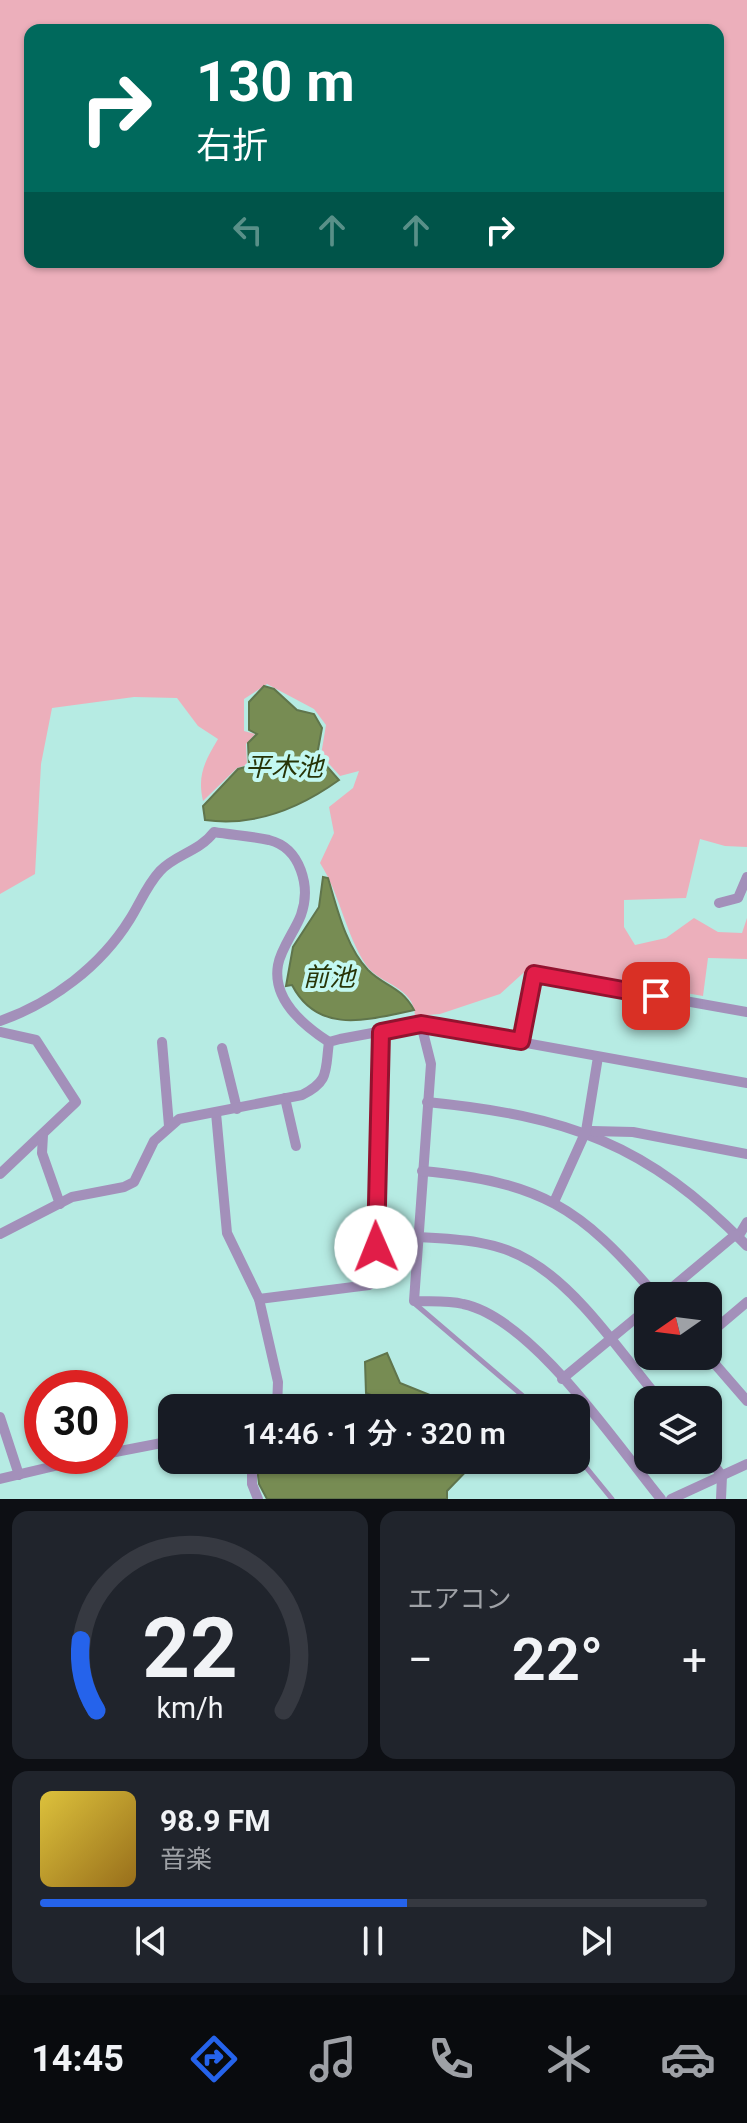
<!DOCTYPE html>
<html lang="ja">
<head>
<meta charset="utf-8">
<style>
	:root { --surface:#171b24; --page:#20242c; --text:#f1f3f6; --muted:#9ea1a6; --line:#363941; --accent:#2563eb }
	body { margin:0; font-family:Roboto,"Noto Sans JP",sans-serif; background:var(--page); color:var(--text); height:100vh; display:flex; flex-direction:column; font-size:30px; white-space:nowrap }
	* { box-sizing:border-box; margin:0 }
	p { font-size:26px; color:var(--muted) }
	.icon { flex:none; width:44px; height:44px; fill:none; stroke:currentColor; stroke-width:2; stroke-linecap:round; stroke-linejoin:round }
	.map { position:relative; height:1499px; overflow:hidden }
	.sheet { display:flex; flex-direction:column; gap:12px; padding:12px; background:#0d0f14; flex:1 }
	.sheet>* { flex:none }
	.hud { position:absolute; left:24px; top:24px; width:700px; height:244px; border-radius:16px; box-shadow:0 2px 6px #0004; background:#00695c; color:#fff; overflow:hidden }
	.needle { width:52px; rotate:256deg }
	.tools { position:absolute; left:634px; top:1282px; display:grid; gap:16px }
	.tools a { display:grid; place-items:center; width:88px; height:88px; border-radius:16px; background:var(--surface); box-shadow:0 2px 6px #0004; font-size:40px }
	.speed { position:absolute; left:24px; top:1370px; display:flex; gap:16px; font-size:40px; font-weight:700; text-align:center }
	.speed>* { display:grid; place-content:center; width:104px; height:104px; border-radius:50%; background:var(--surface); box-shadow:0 2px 6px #0004; line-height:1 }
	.speed .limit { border:12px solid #d22; background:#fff; color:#111 }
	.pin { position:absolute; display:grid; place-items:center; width:68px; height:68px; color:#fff; margin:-34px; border-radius:16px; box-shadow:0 4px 12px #0006 }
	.me { position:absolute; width:88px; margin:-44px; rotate:359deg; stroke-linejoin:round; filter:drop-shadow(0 0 6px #0008) }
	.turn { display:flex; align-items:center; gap:28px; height:168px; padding:0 40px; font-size:36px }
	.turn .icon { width:104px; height:104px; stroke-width:2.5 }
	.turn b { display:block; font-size:56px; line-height:68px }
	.lanes { display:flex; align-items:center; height:76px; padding:0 40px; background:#0003; justify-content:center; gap:40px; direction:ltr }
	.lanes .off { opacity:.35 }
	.big { font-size:60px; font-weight:600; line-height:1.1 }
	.sheet .tile { flex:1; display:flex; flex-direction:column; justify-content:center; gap:12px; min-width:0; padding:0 28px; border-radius:16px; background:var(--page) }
	.sheet .dial { align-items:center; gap:0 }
	.dial svg { height:208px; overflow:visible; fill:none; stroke:var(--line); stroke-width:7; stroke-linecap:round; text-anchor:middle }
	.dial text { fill:var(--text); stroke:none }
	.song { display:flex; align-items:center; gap:24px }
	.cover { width:96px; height:96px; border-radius:12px; background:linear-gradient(135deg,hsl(50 70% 55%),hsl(40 70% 35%)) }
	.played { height:8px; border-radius:4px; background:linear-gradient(90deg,var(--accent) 55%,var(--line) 55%) }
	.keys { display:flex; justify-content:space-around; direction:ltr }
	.heat { display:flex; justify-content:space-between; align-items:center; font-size:44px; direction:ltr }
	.sheet .tiles { flex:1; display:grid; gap:12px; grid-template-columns:1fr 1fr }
	.tile:last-child { grid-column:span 2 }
	.trip { position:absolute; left:158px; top:1394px; width:432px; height:80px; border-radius:16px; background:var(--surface); box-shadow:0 2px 6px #0004; font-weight:600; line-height:80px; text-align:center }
	.dock { display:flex; height:128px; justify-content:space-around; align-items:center; background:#090b0e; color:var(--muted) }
	.dock .icon { width:56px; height:56px }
	.dock .on { color:var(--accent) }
	.dock b { font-size:36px; color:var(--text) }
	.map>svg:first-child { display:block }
	.green { fill:#ecafbb; fill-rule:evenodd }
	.water { fill:#778c53; stroke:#60754c; stroke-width:2 }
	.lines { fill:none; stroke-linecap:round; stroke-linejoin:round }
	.lane { stroke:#a390ba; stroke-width:5 }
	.street { stroke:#a390ba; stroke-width:10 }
	.route-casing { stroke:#92132f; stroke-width:20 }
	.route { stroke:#e11d48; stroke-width:14 }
	.labels { text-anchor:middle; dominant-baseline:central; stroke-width:8; stroke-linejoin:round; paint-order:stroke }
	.water-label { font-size:26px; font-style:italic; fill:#273407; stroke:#c3f8f1 }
</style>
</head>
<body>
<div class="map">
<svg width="747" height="1499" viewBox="0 0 747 1499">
	<rect width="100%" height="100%" fill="#b6ebe3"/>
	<path class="green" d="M0 0H747V847L725 846 700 839 686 898 624 900V927L635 945 666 938 694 918 718 932 742 933 747 918V959L708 958 703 996 531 966 500 994 440 1014 415 1016C414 986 380 985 366 965 345 933 340 894 320 863L334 833 329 807 353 788 359 771 340 776 321 755 326 725 314 709 267 684 244 699V731L255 734 246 744 247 765 237 768 203 801C197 775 205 761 218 739L198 726 177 698 134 697 52 708 41 764 35 874 0 894ZM30 30H718V262H30Z"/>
	<g class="water">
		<path d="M264 686 274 689 297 710 314 714 322 728 317 755 339 780C300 808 254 827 205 820L203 806 238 769 249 766 248 743 257 734 249 730V702Z"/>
		<path d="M323 877 328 878C337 908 346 947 368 970 385 987 401 986 414 1010 367 1020 318 1035 292 985L286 986 293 947 319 907Z"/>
		<polygon points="387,1353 400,1383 462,1408 373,1408 371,1395 366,1393 365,1362"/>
		<polygon points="303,1460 477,1460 447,1491 447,1499 267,1499 259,1484 257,1467"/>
	</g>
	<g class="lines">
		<g class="lane">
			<polyline points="414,1303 537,1408"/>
			<polyline points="576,1455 612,1499"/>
		</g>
		<g class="street">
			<polyline points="719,903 738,898 747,877"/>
			<path d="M0 1021C52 1003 101 966 130 919 140 903 147 885 160 871 176 854 199 852 214 832 232 835 251 836 269 840 301 848 311 887 301 915 295 931 281 948 278 965 272 999 304 1026 329 1042"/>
			<path d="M421 1024 431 1064 414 1301C429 1302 447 1300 463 1304 532 1318 616 1444 661 1499"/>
			<polyline points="0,1032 36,1040 76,1102 0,1174"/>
			<polyline points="521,1041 534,974 747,1012"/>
			<polyline points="162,1042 169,1126"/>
			<polyline points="222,1048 237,1109"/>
			<polyline points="285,1098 296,1146"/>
			<path d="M427 1102C567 1116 647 1143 747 1246"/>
			<polyline points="216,1113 227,1233 259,1299 278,1382 277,1408"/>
			<polyline points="592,1131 633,1132 747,1154"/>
			<polyline points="43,1135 42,1153 60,1204"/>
			<path d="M422 1171C540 1182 580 1206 656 1296"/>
			<polyline points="554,1202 586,1131 598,1057"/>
			<path d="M0 1234 72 1197 124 1187 134 1182 154 1141 179 1119 302 1095C330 1081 325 1071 329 1042L340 1039 421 1024 747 1083"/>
			<path d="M416 1237C455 1239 496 1240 530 1261 580 1290 623 1356 660 1400"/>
			<polyline points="738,1237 747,1222"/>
			<polyline points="376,1247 381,1032"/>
			<polyline points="662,1296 735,1235"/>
			<polyline points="259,1299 369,1285 376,1281 376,1247 417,1251"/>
			<polyline points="708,1335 747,1302"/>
			<polyline points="708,1356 747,1401"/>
			<polyline points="562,1379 648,1308"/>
			<polyline points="0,1417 19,1475"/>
			<polyline points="110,1453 172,1441"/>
			<polyline points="708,1457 722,1476 721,1499"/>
			<polyline points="252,1460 252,1484 258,1499"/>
			<polyline points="0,1479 97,1456"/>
			<polyline points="671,1499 747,1464"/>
		</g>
	</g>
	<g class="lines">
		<defs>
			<polyline id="route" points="376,1247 381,1032 421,1024 521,1041 534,974 656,996"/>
		</defs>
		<use href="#route" class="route-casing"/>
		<use href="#route" class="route"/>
	</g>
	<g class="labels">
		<g class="water-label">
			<text x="284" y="767">平木池</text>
			<text x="329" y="977">前池</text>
		</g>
	</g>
</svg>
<div class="tools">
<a><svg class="needle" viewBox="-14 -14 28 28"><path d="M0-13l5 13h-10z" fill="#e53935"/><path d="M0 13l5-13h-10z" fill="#9ea1a6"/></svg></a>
<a><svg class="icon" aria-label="layers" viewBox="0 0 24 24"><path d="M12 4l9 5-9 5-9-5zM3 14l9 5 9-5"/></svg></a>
</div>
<div class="speed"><div class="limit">30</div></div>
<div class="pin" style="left:656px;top:996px;background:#d93025"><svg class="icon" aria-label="arrive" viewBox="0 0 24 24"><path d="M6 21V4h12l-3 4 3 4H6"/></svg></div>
<svg class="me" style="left:376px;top:1247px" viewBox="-20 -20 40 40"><circle r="19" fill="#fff"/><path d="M0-13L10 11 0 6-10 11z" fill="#e11d48"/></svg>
<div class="trip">14:46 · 1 分 · 320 m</div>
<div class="hud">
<div class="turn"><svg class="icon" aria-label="right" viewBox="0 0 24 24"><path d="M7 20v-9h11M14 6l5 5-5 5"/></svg><div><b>130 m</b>右折</div></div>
<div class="lanes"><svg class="icon off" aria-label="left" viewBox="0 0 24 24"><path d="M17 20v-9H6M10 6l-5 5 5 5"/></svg><svg class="icon off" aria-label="ahead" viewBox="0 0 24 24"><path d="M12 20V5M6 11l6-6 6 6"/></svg><svg class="icon off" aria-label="ahead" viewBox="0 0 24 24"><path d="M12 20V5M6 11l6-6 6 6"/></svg><svg class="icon" aria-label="right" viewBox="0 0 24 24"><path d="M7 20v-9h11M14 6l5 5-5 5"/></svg></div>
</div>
</div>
<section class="sheet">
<div class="tiles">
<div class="tile dial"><svg viewBox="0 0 100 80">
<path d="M14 69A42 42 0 1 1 86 69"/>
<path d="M14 69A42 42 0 0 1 8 42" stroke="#2563eb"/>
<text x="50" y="56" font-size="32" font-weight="700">22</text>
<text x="50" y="72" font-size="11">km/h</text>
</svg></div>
<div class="tile"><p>エアコン</p>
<div class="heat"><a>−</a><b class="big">22°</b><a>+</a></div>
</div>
<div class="tile">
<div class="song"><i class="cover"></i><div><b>98.9 FM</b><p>音楽</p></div></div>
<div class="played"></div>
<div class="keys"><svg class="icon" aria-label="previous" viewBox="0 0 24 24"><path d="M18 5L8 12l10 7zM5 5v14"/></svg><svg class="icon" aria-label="pause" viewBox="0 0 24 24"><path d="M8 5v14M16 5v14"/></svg><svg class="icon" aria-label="next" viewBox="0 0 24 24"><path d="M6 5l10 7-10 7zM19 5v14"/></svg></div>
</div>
</div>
</section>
<nav class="dock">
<b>14:45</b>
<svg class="icon on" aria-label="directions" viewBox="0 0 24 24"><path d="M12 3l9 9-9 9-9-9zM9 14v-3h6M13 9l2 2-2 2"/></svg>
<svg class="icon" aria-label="music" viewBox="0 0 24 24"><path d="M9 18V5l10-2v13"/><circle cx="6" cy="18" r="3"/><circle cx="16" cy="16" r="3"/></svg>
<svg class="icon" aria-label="phone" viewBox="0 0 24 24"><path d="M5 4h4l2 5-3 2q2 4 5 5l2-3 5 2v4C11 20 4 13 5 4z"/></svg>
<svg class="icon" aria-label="climate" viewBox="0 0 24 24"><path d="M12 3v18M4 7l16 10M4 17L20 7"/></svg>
<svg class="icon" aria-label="car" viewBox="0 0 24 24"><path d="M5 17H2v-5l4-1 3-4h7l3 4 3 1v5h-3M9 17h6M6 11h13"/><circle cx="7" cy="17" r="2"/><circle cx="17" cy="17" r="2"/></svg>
</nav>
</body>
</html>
